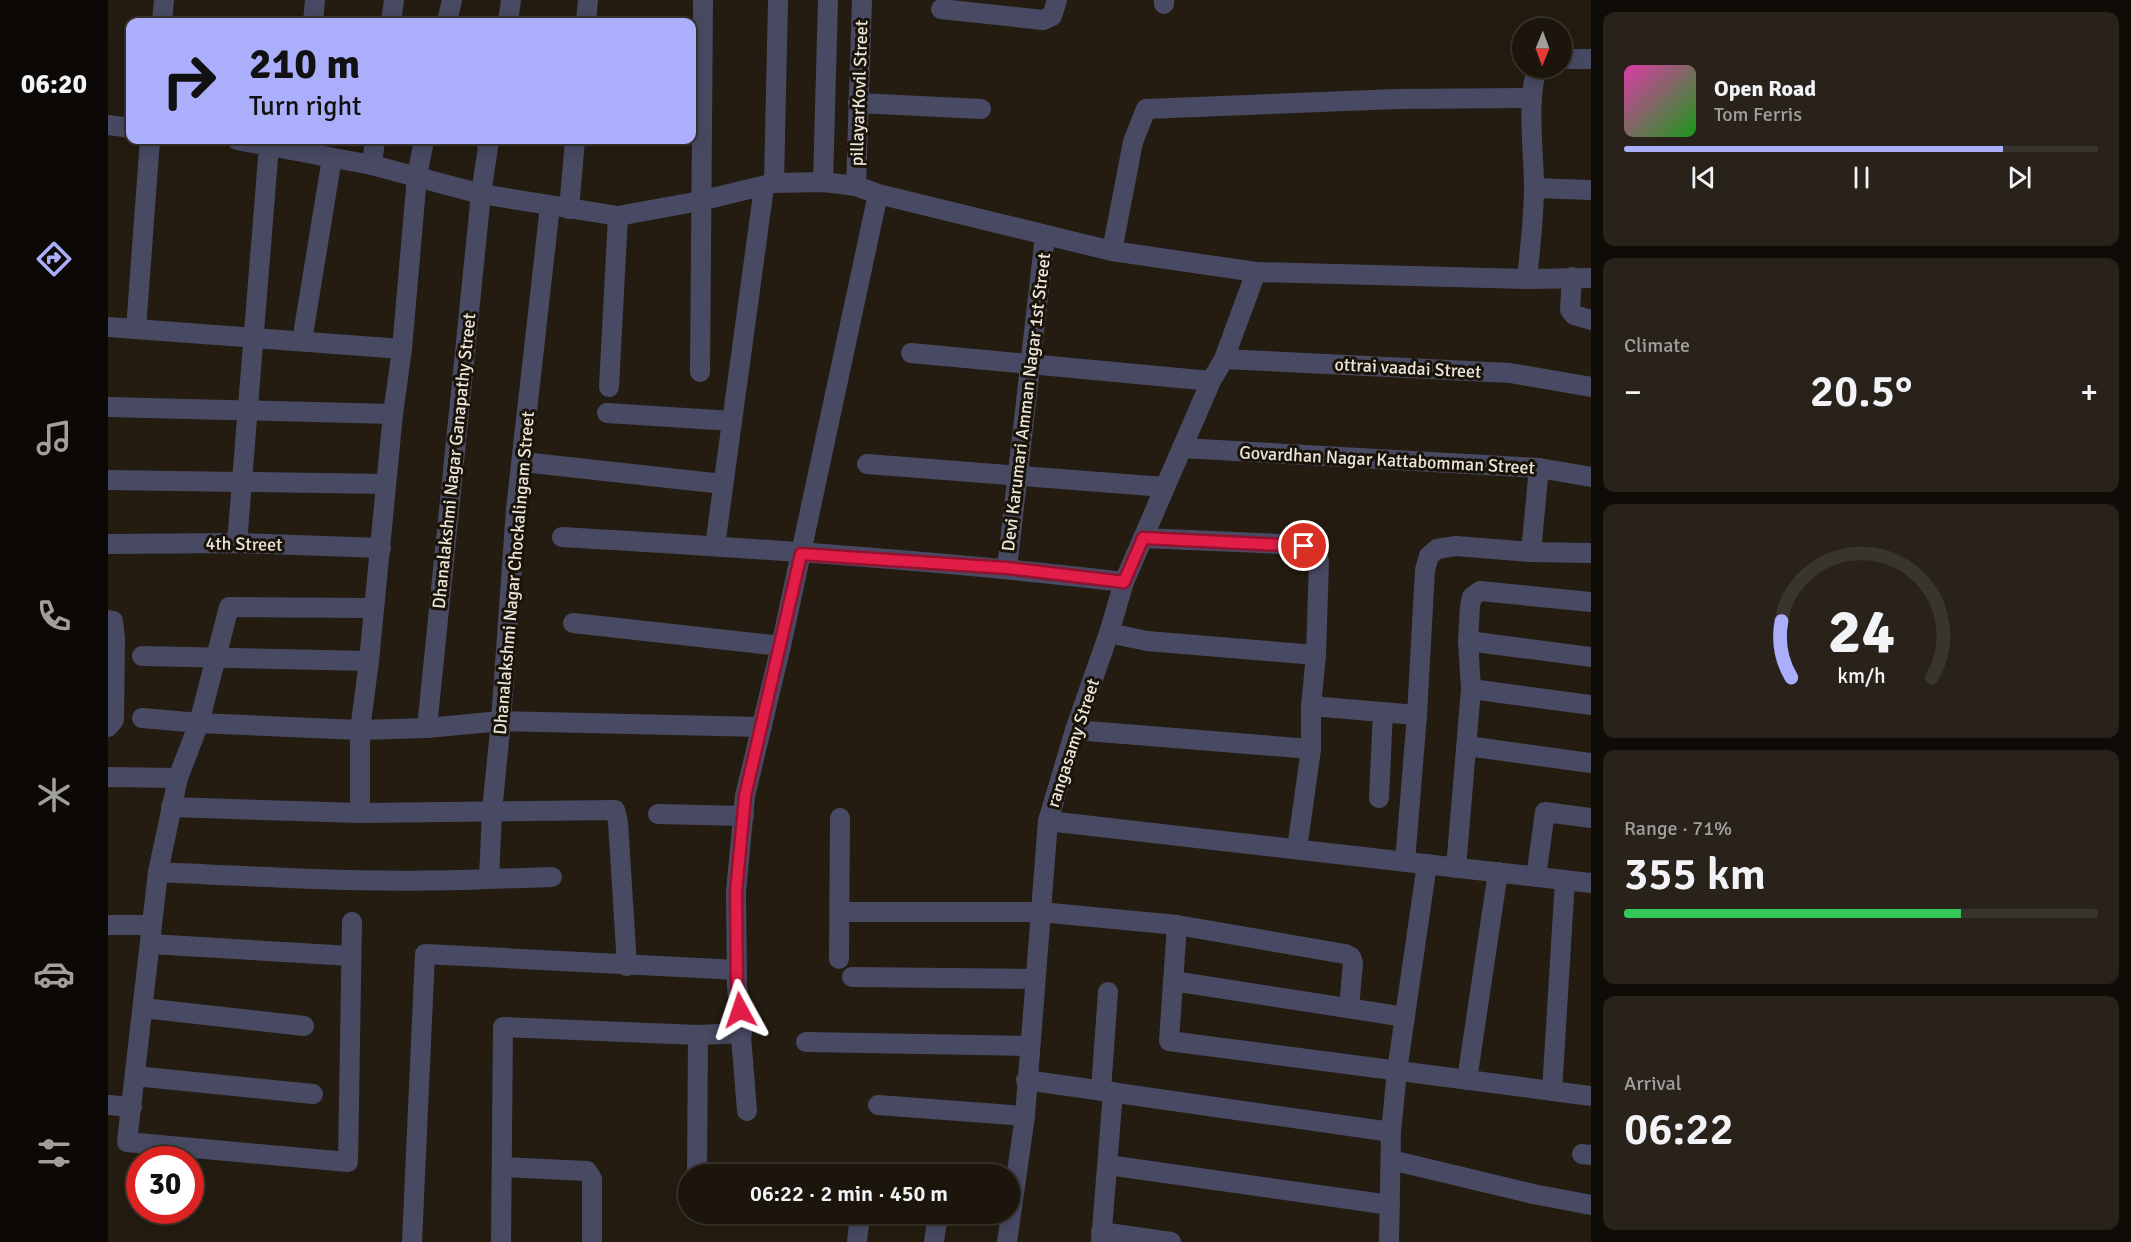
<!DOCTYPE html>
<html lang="en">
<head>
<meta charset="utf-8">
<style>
	:root { --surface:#1b150c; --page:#28221a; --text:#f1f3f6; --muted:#a09f9d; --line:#39342d; --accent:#abaffb }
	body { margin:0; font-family:Signika,sans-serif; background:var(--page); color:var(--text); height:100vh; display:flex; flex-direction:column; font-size:22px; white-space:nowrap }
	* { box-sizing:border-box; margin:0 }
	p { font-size:20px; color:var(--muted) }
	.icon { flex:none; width:33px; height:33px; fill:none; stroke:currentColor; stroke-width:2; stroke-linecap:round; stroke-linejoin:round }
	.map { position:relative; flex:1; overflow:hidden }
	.side { display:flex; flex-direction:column; gap:12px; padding:12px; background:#0f0c07; width:540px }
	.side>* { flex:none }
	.banner { position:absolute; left:18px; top:18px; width:570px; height:126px; border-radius:12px; box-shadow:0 3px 15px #0003,0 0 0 2px var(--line); background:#abaffb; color:#111; overflow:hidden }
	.needle { width:39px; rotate:181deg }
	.buttons { position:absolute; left:1404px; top:18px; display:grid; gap:12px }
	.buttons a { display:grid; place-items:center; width:60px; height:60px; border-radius:50%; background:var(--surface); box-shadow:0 3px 15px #0003,0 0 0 2px var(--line); font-size:30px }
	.speed { position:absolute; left:18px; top:1146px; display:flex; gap:12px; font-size:30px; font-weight:700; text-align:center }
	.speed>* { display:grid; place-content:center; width:78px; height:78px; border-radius:50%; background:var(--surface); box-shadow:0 3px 15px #0003,0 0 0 2px var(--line); line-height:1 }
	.speed .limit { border:9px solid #d22; background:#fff; color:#111 }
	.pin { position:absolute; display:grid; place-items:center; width:51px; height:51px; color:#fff; margin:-26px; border:3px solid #fff; border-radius:50%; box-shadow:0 2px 6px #0007 }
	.me { position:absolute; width:66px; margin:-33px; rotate:355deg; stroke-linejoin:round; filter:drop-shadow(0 0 4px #0008) }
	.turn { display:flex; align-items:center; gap:21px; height:126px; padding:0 24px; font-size:27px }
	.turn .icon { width:78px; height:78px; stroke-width:2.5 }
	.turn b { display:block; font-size:42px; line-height:51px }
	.big { font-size:45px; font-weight:600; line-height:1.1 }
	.side .tile { flex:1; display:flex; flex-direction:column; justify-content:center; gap:9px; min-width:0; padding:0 21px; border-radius:12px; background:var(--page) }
	.side .dial { align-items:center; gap:0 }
	.dial svg { height:156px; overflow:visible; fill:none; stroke:var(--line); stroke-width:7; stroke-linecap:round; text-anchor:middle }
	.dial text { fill:var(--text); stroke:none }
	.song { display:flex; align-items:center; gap:18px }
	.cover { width:72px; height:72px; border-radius:9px; background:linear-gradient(135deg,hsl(320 70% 55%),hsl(120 70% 35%)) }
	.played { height:6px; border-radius:3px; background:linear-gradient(90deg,var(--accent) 80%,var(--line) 80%) }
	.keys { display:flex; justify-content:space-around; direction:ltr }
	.heat { display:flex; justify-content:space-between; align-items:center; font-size:33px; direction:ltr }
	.charge { height:9px; border-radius:4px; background:linear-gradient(90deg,#34c759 71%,var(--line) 0) }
	.trip { position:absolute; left:570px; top:1164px; width:342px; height:60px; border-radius:30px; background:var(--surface); box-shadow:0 3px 15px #0003,0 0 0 2px var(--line); font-weight:600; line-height:60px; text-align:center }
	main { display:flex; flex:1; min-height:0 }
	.menu { display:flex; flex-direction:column; width:108px; justify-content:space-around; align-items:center; background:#0b0805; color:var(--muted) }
	.menu .icon { width:42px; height:42px }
	.menu .on { color:var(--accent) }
	.menu b { font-size:27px; color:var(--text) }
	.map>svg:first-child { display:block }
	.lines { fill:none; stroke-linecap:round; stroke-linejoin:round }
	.minor { stroke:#484a64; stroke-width:20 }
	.route-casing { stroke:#92132f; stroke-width:15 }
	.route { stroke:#e11d48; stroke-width:10 }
	.labels { text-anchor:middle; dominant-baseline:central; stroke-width:6; stroke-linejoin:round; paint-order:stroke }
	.street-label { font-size:18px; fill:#e9e4dc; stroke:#1a1307 }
</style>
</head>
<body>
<main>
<nav class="menu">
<b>06:20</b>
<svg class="icon on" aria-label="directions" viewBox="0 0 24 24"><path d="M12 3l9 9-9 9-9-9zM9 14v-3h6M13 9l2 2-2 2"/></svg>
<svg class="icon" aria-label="music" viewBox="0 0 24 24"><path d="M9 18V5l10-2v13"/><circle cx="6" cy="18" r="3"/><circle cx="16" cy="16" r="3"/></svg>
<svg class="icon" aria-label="phone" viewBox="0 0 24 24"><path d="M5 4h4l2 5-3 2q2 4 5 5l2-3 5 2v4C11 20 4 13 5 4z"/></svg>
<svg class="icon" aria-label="climate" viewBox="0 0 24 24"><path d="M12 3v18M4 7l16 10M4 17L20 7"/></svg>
<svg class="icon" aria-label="car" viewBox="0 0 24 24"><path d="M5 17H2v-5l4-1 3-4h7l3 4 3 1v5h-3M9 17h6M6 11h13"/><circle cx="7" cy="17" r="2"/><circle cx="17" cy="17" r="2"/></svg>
<svg class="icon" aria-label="filters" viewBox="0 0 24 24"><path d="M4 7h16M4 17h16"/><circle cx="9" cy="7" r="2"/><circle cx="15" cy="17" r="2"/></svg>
</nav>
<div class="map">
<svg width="1483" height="1242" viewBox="0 0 1483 1242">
	<rect width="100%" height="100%" fill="#241c10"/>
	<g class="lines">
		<g class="minor">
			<polyline points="1056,4 1056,0"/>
			<polyline points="833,9 935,20 944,16 949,0"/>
			<polyline points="54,22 56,0"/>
			<polyline points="205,22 207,0"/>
			<polyline points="283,22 286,0"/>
			<polyline points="339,22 344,0"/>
			<polyline points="400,22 403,0"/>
			<polyline points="478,22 480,0"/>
			<polyline points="1454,59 1483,59"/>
			<polyline points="750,103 873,109"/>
			<polyline points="0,125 22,128"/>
			<polyline points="129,140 264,165 373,194 510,216 592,201 666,183 715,182 748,186 770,194 1004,251 1148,272 1419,279 1483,278"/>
			<polyline points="264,165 267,140"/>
			<polyline points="715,182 720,0"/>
			<polyline points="666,183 670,0"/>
			<polyline points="748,186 754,0"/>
			<polyline points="1426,188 1483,190"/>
			<polyline points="461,209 467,140"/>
			<polyline points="1004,251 1025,142 1038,109 1289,99 1424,98"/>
			<polyline points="1464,277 1462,310 1466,315 1483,320"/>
			<path d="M1419 279C1422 248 1426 217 1426 187 1426 156 1418 93 1430 68"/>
			<polyline points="0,327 294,349"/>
			<polyline points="28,329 42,140"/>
			<polyline points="194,341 224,158"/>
			<polyline points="803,353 1103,381"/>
			<polyline points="1116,359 1402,373 1483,387"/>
			<polyline points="592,372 595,0"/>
			<polyline points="501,387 510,216"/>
			<polyline points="0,407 285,414"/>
			<polyline points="499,413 624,421"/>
			<polyline points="1074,448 1431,468 1483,477"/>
			<polyline points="415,462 615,484"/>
			<polyline points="759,464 1056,487"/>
			<polyline points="0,480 278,484"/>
			<path d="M454 537C641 548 829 560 1016 582"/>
			<polyline points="1035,538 1196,545 1207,552 1211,561 1208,655 1203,706 1203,749 1189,849"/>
			<polyline points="129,543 161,146"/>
			<polyline points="0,544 129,543 273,548"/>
			<polyline points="607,546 656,187"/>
			<polyline points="1423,552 1431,468"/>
			<polyline points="899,568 937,236"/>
			<polyline points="0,620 5,621 7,638 6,720 0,727"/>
			<polyline points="465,623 673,646"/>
			<polyline points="1001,633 1039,641 1208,655"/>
			<polyline points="1360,641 1483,657"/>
			<polyline points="34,656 261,661"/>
			<polyline points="1363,689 1483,705"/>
			<polyline points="1203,706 1309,715"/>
			<polyline points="34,718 91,723 252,730 319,728 393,721 654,727"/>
			<polyline points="319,728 373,194 381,140"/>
			<polyline points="967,730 1203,749"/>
			<polyline points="1359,746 1483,763"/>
			<polyline points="0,777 70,778"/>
			<polyline points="1271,798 1275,712"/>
			<polyline points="63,807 252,813 507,810 510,822 519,966"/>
			<polyline points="252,813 252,730 261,661 285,414 294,349 309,176 316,140"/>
			<polyline points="550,814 636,816"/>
			<polyline points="940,821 1483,883"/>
			<polyline points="1297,862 1309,715 1317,570 1321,556 1329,549 1348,546 1423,552 1483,553"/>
			<polyline points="1348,868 1363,689 1360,641 1362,606 1364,597 1372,591 1483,602"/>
			<path d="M50 872C160 877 271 884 381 879L384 811 393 721 408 509 442 206"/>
			<polyline points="1428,877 1437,812 1483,818"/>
			<polyline points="381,879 444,877"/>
			<polyline points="731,912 932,912 1069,925 1237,954 1243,957 1245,963 1241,1008"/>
			<polyline points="244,922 240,1162 19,1142 50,872 70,778 91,723 121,607 265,608"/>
			<polyline points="0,925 44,925"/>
			<polyline points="1069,925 1061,1041 1483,1096"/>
			<polyline points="42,944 243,956"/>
			<polyline points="731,959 732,818"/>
			<polyline points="744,977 926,979"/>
			<polyline points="1065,981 1297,1017"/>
			<polyline points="35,1008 196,1026"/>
			<polyline points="698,1042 921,1046"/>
			<polyline points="27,1076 205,1094"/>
			<polyline points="918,1080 1283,1132"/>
			<polyline points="1359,1080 1390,872"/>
			<polyline points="993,1090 1000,992"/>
			<polyline points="1444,1091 1457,880"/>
			<polyline points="0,1105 24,1107"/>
			<polyline points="770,1105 917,1116"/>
			<polyline points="639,1111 629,986 628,892 637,796 673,646 770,194"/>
			<polyline points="1474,1154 1483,1155"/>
			<polyline points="1283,1160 1425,1194 1483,1205"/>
			<polyline points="1000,1165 1282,1205"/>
			<polyline points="394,1167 479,1171 484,1179 484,1242"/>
			<polyline points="589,1174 590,1035"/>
			<polyline points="993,1232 1063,1242"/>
			<polyline points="304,1242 317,954 629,970"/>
			<polyline points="393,1242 395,1027 590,1035 634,1033"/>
			<polyline points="749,1242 752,1214"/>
			<polyline points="826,1242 830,1214"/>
			<polyline points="899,1242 917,1116 940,821 967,730 1001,633 1016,582 1103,381 1116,359 1148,272"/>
			<polyline points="993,1242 1005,1092"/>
			<polyline points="1281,1242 1283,1132 1289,1071 1319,864"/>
		</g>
	</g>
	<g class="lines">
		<defs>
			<polyline id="route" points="632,1010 629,986 628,892 637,796 693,554 899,568 1016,582 1035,538 1196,546"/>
		</defs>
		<use href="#route" class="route-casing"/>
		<use href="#route" class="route"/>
	</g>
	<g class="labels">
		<g class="street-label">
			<text transform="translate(751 93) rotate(-88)">pillayarKovil Street</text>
			<text transform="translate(1300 368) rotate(3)">ottrai vaadai Street</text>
			<text transform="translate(918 402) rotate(-83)">Devi Karumari Amman Nagar 1st Street</text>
			<text transform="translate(1279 460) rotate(3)">Govardhan Nagar Kattabomman Street</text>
			<text transform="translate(346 461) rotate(-84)">Dhanalakshmi Nagar Ganapathy Street</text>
			<text transform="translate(136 544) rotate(1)">4th Street</text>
			<text transform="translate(406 573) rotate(-85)">Dhanalakshmi Nagar Chockalingam Street</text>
			<text transform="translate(965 743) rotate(-72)">rangasamy Street</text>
		</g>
	</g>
</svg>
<div class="buttons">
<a><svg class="needle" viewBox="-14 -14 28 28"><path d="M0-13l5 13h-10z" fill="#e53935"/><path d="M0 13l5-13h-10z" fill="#a09f9d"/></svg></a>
</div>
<div class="speed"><div class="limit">30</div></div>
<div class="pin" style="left:1196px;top:546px;background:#d93025"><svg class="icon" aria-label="arrive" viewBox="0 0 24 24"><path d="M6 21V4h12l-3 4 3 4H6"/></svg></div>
<svg class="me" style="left:632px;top:1010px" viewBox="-20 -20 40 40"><path d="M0-17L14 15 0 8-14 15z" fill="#e11d48" stroke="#fff" stroke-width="4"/></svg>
<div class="trip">06:22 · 2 min · 450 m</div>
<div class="banner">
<div class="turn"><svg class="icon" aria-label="right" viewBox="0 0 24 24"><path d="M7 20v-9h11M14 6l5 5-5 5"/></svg><div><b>210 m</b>Turn right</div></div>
</div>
</div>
<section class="side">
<div class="tile">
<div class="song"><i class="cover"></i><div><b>Open Road</b><p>Tom Ferris</p></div></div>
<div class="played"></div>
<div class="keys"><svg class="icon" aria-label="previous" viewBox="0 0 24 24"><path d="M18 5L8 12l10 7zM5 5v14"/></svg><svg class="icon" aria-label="pause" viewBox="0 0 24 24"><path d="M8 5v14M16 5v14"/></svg><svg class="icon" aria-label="next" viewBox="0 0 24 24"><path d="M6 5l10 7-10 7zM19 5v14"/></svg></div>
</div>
<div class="tile"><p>Climate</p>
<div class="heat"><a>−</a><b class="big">20.5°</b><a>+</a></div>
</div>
<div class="tile dial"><svg viewBox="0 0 100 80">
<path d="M14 69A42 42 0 1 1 86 69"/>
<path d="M14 69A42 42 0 0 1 9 40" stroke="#abaffb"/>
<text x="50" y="56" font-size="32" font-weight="700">24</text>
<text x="50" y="72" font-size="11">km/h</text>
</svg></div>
<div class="tile"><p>Range · 71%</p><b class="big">355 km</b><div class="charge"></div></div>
<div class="tile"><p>Arrival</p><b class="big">06:22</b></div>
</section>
</main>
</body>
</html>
